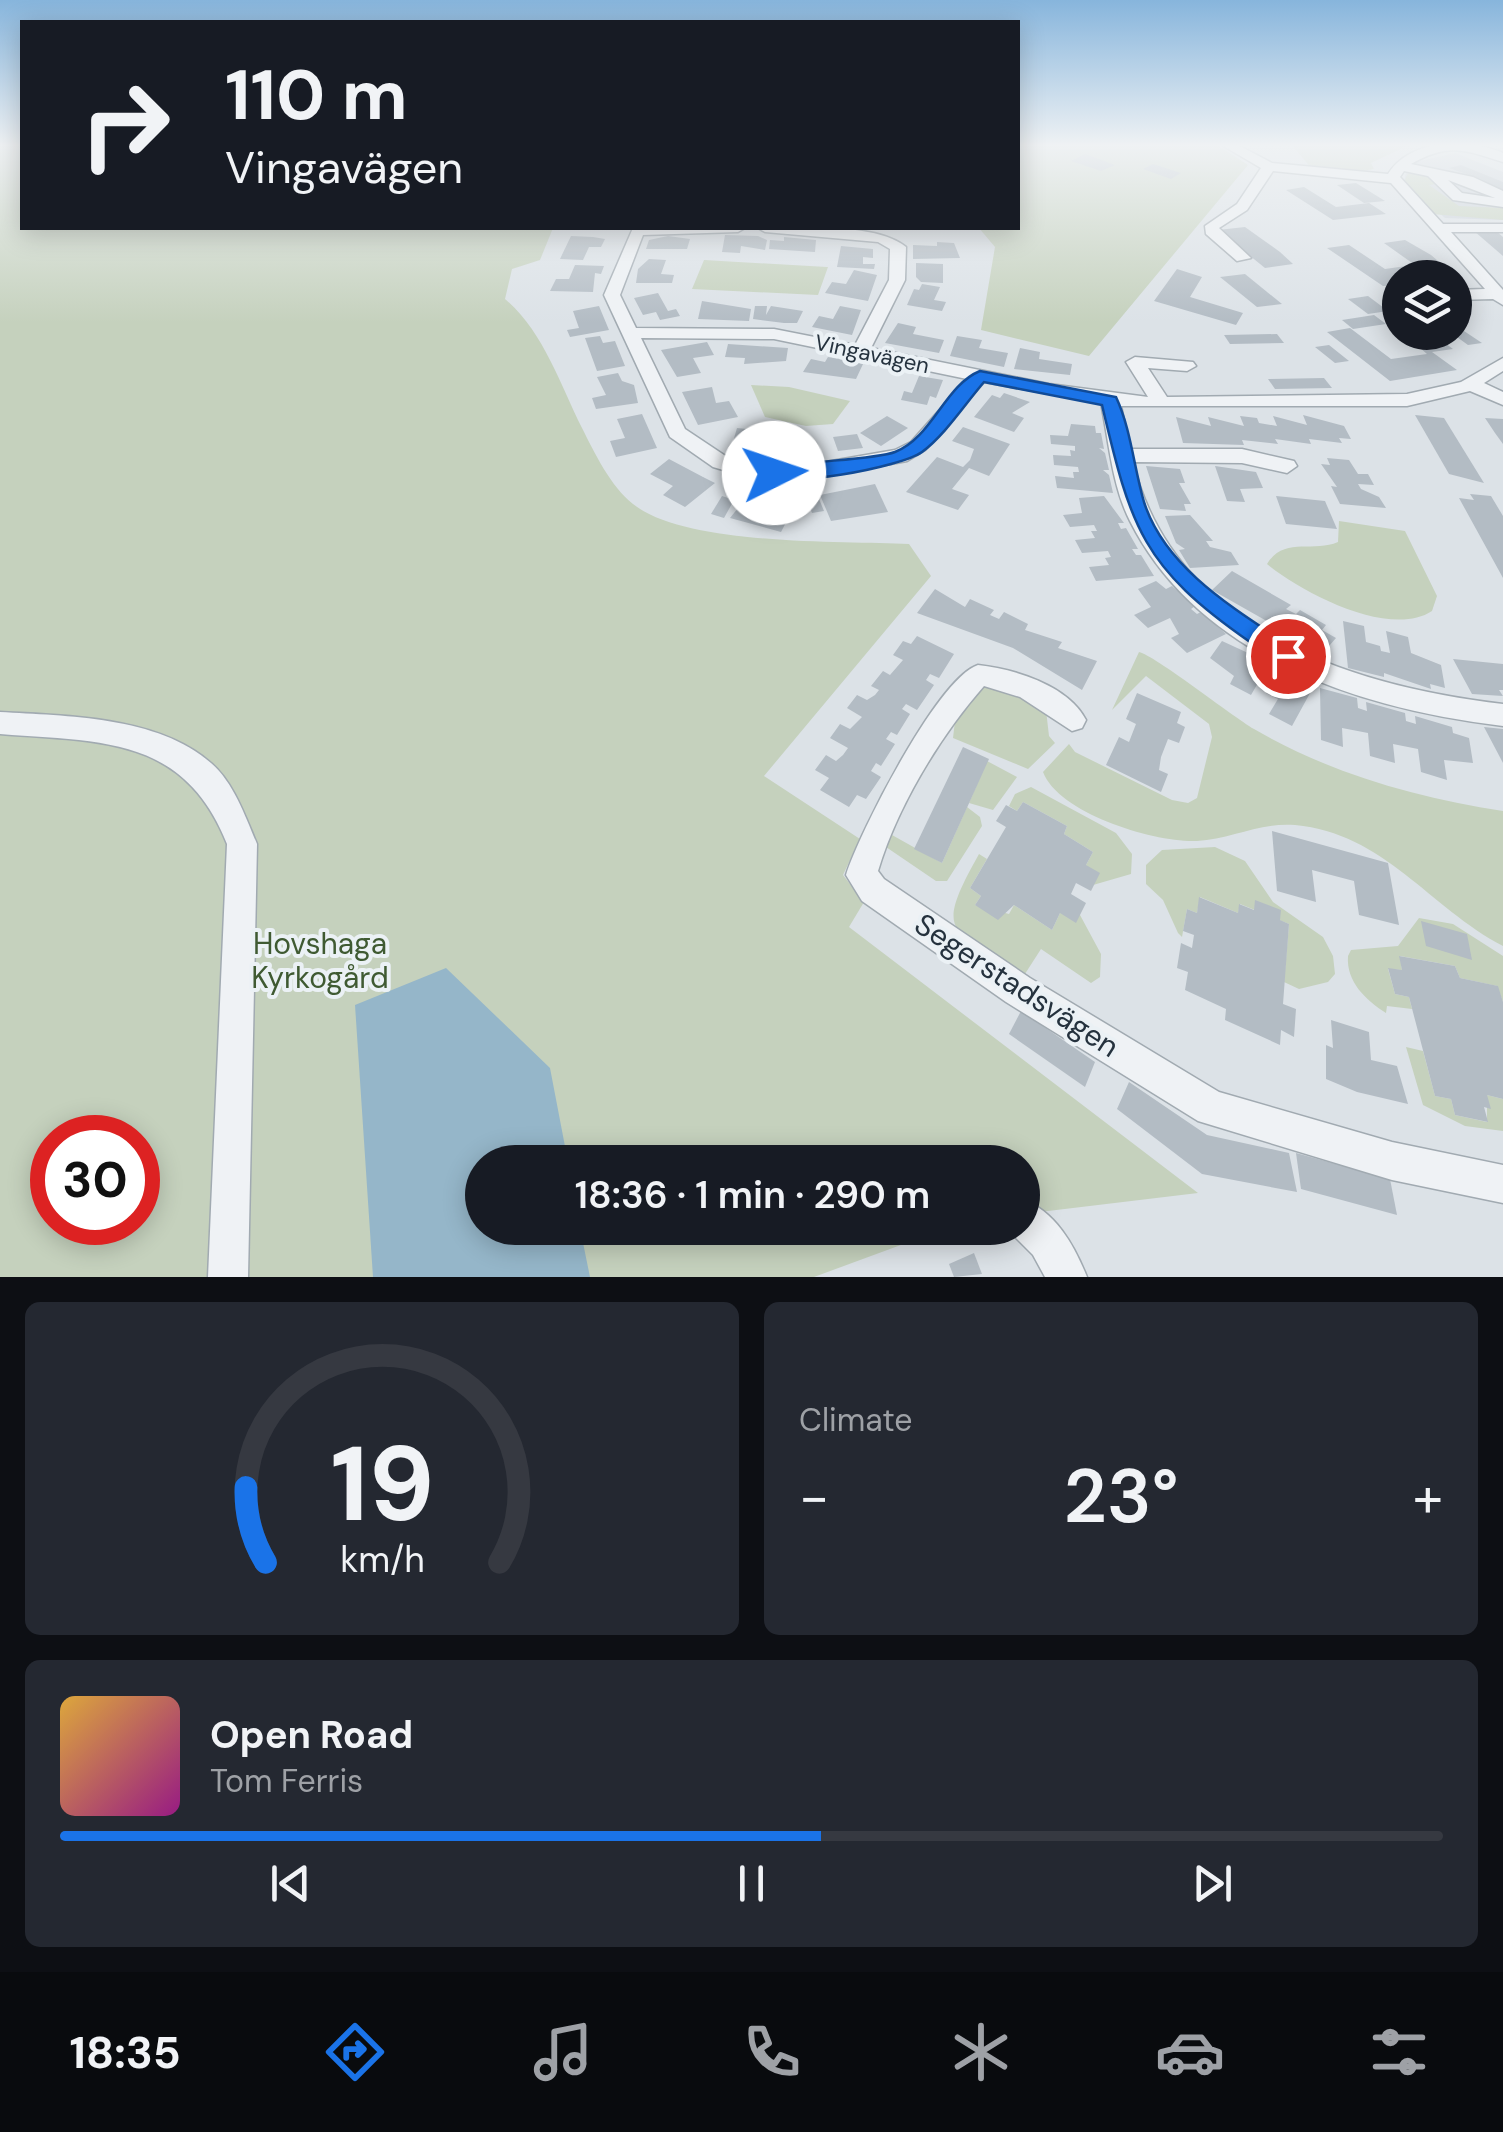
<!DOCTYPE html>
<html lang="en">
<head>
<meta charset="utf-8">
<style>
	:root { --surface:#171b24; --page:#242831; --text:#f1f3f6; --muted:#9ea1a6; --line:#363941; --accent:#1a73e8 }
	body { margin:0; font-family:"DM Sans",sans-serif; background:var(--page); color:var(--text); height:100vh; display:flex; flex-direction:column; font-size:38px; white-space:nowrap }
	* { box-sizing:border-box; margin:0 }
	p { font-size:32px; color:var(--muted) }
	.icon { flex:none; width:55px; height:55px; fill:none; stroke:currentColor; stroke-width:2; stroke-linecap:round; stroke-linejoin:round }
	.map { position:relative; height:1277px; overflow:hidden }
	.side { display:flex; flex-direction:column; gap:25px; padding:25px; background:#0d0f14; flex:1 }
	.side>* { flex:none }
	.hud { position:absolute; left:20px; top:20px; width:1000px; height:210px; border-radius:0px; box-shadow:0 5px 25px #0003; background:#171b24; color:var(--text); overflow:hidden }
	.tools { position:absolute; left:1382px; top:260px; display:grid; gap:20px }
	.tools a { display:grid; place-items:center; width:90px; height:90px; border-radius:50%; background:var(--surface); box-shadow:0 5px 25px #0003; font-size:50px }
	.speed { position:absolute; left:30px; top:1115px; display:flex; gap:20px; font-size:50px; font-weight:700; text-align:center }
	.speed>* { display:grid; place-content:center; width:130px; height:130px; border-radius:50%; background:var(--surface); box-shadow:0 5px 25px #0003; line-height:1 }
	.speed .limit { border:15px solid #d22; background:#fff; color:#111 }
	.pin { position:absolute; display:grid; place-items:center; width:85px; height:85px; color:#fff; margin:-42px; border:5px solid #fff; border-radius:50%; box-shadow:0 2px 10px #0007 }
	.me { position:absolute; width:110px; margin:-55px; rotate:86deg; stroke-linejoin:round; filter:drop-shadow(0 0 8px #0008) }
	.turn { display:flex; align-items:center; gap:35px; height:210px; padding:0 40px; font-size:45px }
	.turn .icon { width:130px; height:130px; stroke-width:2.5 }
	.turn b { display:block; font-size:70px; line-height:85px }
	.big { font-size:75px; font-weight:600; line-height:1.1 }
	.side .card { flex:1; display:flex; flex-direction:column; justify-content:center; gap:15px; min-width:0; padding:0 35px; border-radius:15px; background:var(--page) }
	.side .dial { align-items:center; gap:0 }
	.dial svg { height:260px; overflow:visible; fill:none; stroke:var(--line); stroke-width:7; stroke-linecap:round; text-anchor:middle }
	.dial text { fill:var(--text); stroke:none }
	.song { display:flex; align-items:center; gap:30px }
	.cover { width:120px; height:120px; border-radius:15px; background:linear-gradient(135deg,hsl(40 70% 55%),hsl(310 70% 35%)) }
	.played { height:10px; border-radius:5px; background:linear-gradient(90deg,var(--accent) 55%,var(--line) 55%) }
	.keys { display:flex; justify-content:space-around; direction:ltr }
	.heat { display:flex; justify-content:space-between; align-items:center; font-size:55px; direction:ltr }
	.side .tiles { flex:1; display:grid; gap:25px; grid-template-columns:1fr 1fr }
	.card:last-child { grid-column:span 2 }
	.trip { position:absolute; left:465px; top:1145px; width:575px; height:100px; border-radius:50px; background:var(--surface); box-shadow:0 5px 25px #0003; font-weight:600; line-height:100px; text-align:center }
	.tabs { display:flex; height:160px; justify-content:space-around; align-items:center; background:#090b0e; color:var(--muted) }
	.tabs .icon { width:70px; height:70px }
	.tabs .on { color:var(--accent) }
	.tabs b { font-size:45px; color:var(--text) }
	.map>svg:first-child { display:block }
	.built { fill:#cad1d9 }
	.green { fill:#c5d1bd; fill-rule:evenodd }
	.water { fill:#95b6c9 }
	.building { fill:#b3bcc4 }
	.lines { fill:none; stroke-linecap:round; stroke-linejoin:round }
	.minor-casing { stroke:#a1aab1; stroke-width:3 }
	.minor { fill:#eff2f5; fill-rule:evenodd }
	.route { fill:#1a73e8; stroke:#114b97; stroke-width:2.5 }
	.labels { text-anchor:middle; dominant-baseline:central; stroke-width:8; stroke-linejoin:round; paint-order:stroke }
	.far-street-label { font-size:22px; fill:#25323e; stroke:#ebf1f5 }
	.near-park-label { font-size:30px; fill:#3f5a32; stroke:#ebf1f5 }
	.near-street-label { font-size:30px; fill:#25323e; stroke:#ebf1f5 }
</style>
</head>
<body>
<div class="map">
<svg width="1503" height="1277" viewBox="0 0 1503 1277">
	<rect width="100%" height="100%" fill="#dce2e7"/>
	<polygon class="built" points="1455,153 1503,172 1503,220 1445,218 1404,182 1407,167 1416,162"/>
	<g class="green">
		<path d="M0 144H22V228H553L540 260 512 269 505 299C543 331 560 384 582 428 594 452 611 487 633 504 685 546 842 541 909 544L931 576 764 776 860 839 843 875 864 902 849 927 1198 1193 1023 1214 1022 1162H482V1228H947L814 1277H0ZM52 1138H138V1222H52Z"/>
		<polygon points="1018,144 1216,144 1248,165 1089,356 981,330 995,247 979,228 1018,228"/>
		<polygon points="1291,144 1411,144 1371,163 1374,169 1352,173 1312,169"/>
		<polygon points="1408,173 1430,177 1437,184 1429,185 1459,206 1503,208 1503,220 1432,214 1404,182"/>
		<polygon points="704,260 827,267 828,267 818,295 692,289"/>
		<polygon points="751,385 789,387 850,401 833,424 806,426 765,417"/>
		<path d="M1339 521 1405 531 1437 596 1432 611C1390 639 1301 592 1267 564 1284 536 1313 553 1338 542Z"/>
		<path d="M1139 652C1154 655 1232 716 1254 729 1329 773 1417 798 1503 811V946C1430 908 1384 833 1295 825 1261 822 1231 839 1197 841 1156 843 1059 814 1043 772L1069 744 1075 752 1172 800 1188 803 1197 798 1212 737 1209 724 1146 676 1112 710Z"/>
		<polygon points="982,686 1005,689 1046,710 1049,736 1055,743 1028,769 953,738 955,721"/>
		<polygon points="987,761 1017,777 993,810 969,803"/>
		<polygon points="1031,787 1116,833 1132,854 1131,874 1093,885 1086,865 1093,852 1064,834 1067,826 1023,802 1017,811 1009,806 1015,794"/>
		<polygon points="967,807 980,817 982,826 947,881 936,881 886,847 892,835 942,863"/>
		<polygon points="1215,847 1245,861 1273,902 1323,937 1333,956 1335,974 1328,982 1299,989 1284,982 1289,924 1240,904 1238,913 1200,897 1197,913 1187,909 1182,937 1178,933 1163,900 1146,884 1146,865 1162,850"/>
		<path d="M979 854 987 859 970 888 981 896 975 905 1009 914 1014 905 1052 930 1060 913 1080 915 1101 954 1100 977 1091 983 1041 949 1023 977C952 927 932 938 979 854Z"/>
		<path d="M1419 918 1453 924 1503 956V1002L1497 986 1460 978 1455 966 1400 956 1402 970 1388 969 1395 994 1409 997 1412 1009 1387 1006 1386 1013C1366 1000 1346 982 1348 956L1351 950 1398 946Z"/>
		<polygon points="1406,1047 1423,1051 1435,1096 1451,1099 1455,1115 1487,1122 1487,1095 1503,1099 1503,1131 1465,1126 1423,1105"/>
	</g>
	<polygon class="water" points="446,968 550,1068 568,1162 482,1162 482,1228 580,1228 590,1277 373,1277 355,1005"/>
	<g class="building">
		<polygon points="1085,154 1115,165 1101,171 1071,161"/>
		<polygon points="1153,164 1181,173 1171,179 1143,169"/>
		<polygon points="1461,165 1503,182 1503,193 1481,179 1449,168"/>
		<polygon points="1356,183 1377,196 1385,201 1364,203 1337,185"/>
		<polygon points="1304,187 1336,207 1369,203 1386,214 1333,220 1286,190"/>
		<polygon points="1245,227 1280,252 1293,264 1265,268 1218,230"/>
		<polygon points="1474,231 1496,231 1503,237 1503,256"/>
		<polygon points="725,235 758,236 767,240 765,250 741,246 740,253 722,252"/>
		<polygon points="571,236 593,237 605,239 601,247 589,247 583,260 560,259"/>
		<polygon points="668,236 690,239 687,249 646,249 649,240"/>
		<polygon points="784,237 816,240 815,252 769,249 770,240 784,241"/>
		<polygon points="1405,240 1431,255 1438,261 1415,265 1384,243"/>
		<polygon points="937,242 954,243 960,258 913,259 913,245 937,246"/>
		<polygon points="1349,245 1385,269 1420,264 1441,278 1400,278 1398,285 1383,286 1327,248"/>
		<polygon points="841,246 873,249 873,258 863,257 863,264 875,264 874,269 837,267"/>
		<polygon points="649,259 666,260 661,274 674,275 672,283 636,283 638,269"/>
		<polygon points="916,263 943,264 943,283 921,282 916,277"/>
		<polygon points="575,265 604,266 601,274 595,273 593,292 550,291 556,279 569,279"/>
		<polygon points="1177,269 1202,277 1190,297 1243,313 1236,325 1154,301"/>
		<polygon points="854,270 877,275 868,301 825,293 832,282 846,284"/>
		<polygon points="1245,274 1282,304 1257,307 1220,277"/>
		<polygon points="922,284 940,287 934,300 946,302 942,311 907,305 914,289 919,290"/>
		<polygon points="658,293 668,311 676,309 680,316 660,320 656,312 643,315 634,298"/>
		<polygon points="1368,296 1388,311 1368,314 1348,299"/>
		<polygon points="702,301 751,309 749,321 698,319"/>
		<polygon points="599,306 609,330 570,337 567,330 579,328 573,311"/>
		<polygon points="755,306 767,306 766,315 771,306 803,311 797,323 784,323 753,319"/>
		<polygon points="840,306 861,310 852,335 812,327 819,316 833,319"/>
		<polygon points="1374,315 1386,324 1353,329 1342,320"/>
		<polygon points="898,323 916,327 913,334 944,340 939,353 885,343"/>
		<polygon points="1455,325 1482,343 1468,345 1450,332 1455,332"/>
		<polygon points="1350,328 1391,359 1427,354 1402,332 1430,332 1453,349 1432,352 1457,370 1390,381 1327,332"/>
		<polygon points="1277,334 1284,343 1230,344 1224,335"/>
		<polygon points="600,336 603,343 615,341 625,366 597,371 585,338"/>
		<polygon points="957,336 982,340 979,348 1008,353 1004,367 950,356"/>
		<polygon points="707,342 714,355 693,358 701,373 677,377 661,350"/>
		<polygon points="728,344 788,348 786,361 744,364 745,358 725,357"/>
		<polygon points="1329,345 1349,361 1335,363 1315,347"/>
		<polygon points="1020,348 1040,352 1039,359 1072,364 1070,375 1014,369"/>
		<polygon points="828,357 844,360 863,364 856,379 803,372 811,359 825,362"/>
		<polygon points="618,373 622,381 634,385 638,403 596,409 592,398 606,395 597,377"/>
		<polygon points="919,376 943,380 936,398 930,396 927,405 901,400 904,391 912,393"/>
		<polygon points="1324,378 1332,388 1275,389 1268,379"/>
		<polygon points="712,387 716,403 729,401 738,417 698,425 682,392"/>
		<polygon points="1004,393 1030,402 1012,413 1024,418 1014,432 974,417 992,395 1000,398"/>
		<polygon points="642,414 657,448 616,457 610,441 625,438 617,419"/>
		<polygon points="1303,415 1344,426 1351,439 1339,438 1342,443 1309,439 1311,444 1275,439 1278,444 1242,440 1244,445 1183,443 1176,417 1211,426 1208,417 1244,426 1240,416 1257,418 1259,423 1277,426 1273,416 1307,425"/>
		<polygon points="1415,415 1444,418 1484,483 1449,474"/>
		<polygon points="887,416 908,428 881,446 860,433"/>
		<polygon points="1485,418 1503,419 1503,444 1495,433"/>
		<polygon points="1071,424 1095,426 1096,433 1101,433 1104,449 1099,448 1105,453 1109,470 1103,470 1109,475 1113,493 1057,488 1055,476 1074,478 1073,472 1079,472 1078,467 1054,465 1053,455 1071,456 1070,450 1075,451 1075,446 1051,444 1050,435 1068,436"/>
		<polygon points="963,427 1010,444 989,476 969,468 952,489 969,495 958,510 906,492 937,457 963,467 970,460 974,449 952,441"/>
		<polygon points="737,428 757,430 755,435 793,439 788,459 747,454 749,447 732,445"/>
		<polygon points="857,434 863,448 838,451 833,437"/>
		<polygon points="1327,458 1349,460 1358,474 1368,474 1374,485 1358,484 1361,489 1379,497 1386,508 1340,504 1331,486 1337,487 1321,464 1330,465"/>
		<polygon points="669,459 703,477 715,483 685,507 663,495 673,486 650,474"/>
		<polygon points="1146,466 1180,469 1185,483 1179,483 1191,504 1184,504 1186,511 1160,509"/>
		<polygon points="1215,466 1256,472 1263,488 1240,489 1245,502 1227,501"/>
		<polygon points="875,484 888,512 831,521 820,495"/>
		<polygon points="750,493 778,500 773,509 791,513 781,532 730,518"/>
		<polygon points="817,494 824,511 812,513 805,495"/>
		<polygon points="1470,494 1491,496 1503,516 1503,578 1459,498 1474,500"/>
		<polygon points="722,496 734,500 724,518 711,514"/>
		<polygon points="1104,496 1124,523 1118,523 1121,529 1126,528 1138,549 1132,549 1136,555 1141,555 1154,576 1096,581 1089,567 1109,565 1105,558 1111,557 1108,551 1082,553 1075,540 1095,538 1091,531 1097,531 1094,525 1070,527 1063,515 1082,513 1079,498"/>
		<polygon points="1276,496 1325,501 1337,529 1286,524"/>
		<polygon points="1190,515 1213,541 1206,541 1210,547 1231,552 1239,565 1190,568 1179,550 1185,549 1176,543 1165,516"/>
		<polygon points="1232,571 1291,605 1286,609 1296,614 1300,610 1326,625 1322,630 1336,638 1323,653 1212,590"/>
		<polygon points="1156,581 1166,589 1172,586 1195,606 1191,609 1197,614 1201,612 1226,634 1187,653 1171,638 1179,634 1170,618 1148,628 1134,615 1151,607 1138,589"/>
		<polygon points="935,589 965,607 970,599 994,610 990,615 999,619 1004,612 1028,624 1025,630 1062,642 1058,648 1097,661 1082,690 1013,648 917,613"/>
		<polygon points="1343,621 1364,626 1366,642 1380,646 1381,651 1390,653 1386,631 1408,637 1411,653 1441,665 1445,688 1430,684 1431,689 1384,673 1384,677 1348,668"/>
		<polygon points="917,636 954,654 939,678 930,674 926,680 934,685 917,710 906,704 902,709 910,714 897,735 891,732 886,739 895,744 881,766 876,763 871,771 881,777 866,799 857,795 849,807 820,790 829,778 815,770 826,755 836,761 843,755 848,748 830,738 840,724 850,729 862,717 847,708 857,695 867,700 875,695 879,690 871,686 883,671 890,675 903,660 893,655 903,641 911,644"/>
		<polygon points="1222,641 1315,684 1292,726 1269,714 1278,699 1266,693 1268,689 1258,683 1251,695 1230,684 1234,676 1210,658"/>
		<polygon points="1453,659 1503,664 1503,690 1499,690 1503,696 1472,694"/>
		<polygon points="1320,688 1357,698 1358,708 1367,711 1366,702 1405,713 1406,721 1416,724 1415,716 1452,727 1453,733 1469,738 1473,763 1444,760 1447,780 1421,772 1418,749 1393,744 1395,763 1370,756 1368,733 1342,728 1343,747 1321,740"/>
		<polygon points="1137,693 1181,712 1177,723 1185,727 1179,743 1168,739 1161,757 1159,770 1168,774 1161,792 1106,765 1119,737 1129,742 1136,724 1126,719"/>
		<polygon points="1484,727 1503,729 1503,763"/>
		<polygon points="963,747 989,759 942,863 914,849"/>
		<polygon points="1023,802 1067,826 1064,834 1093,852 1086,865 1100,873 1091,891 1076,883 1071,894 1086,903 1076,923 1060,913 1052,930 1014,905 998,920 975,905 981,896 970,888 1006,827 996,821 1006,805 1017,811"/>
		<polygon points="1272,831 1388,863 1399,925 1359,915 1354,881 1312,870 1316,902 1277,891"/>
		<polygon points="1199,897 1238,913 1239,904 1254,910 1255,900 1281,910 1280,920 1289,924 1283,1004 1296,1009 1294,1037 1281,1030 1280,1045 1225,1020 1226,1009 1185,990 1188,972 1177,968 1181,943 1192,948 1194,935 1183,931 1187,909 1197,913"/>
		<polygon points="1421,921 1467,934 1472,960 1426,946"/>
		<polygon points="1399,956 1455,966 1460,978 1498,986 1503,1002 1503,1099 1487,1095 1491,1109 1484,1107 1488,1122 1455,1115 1451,1099 1435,1096 1409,997 1395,994 1388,968 1402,970"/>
		<polygon points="1021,1011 1095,1062 1085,1087 1009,1034"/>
		<polygon points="1331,1020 1369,1032 1371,1060 1397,1066 1408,1104 1357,1092 1326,1079 1326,1045 1333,1048"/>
		<polygon points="1129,1082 1207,1135 1289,1153 1297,1192 1202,1174 1117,1109"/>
		<polygon points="1296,1153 1390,1179 1397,1215 1301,1189"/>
		<polygon points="974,1253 982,1274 954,1277 949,1264"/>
	</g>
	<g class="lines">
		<defs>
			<g id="minor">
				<path d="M1220 144H1236L1272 163 1388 174C1411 138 1468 138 1503 153V162C1465 150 1449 142 1411 164L1473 177 1503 191V207L1453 200 1428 176 1404 171 1400 177 1443 224H1503V232H1451L1503 290V305L1493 299 1455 300V290L1485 289 1391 183 1273 171 1247 210 1219 228 1251 258 1237 261 1206 234 1205 226 1237 204 1261 168ZM1448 180 1495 198 1462 193Z"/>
				<path d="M633 228H745L738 232 643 235 620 295 636 328 774 329 855 345 889 280 890 249 878 242 765 232 758 228C794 226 878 223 906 247L905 280 871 348 1049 384 1148 397 1126 362 1135 357 1193 362 1196 366 1187 371 1148 368 1167 397 1407 394 1461 382 1503 358V371L1484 383 1503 392V405L1470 391 1407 406H1121L1130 449H1242L1294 461 1297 466 1287 473 1242 463 1133 462C1173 629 1350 686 1503 704V726C1361 709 1199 658 1130 521 1112 486 1109 442 1101 403L984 382 925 450 907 461 814 478H750L713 467 670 437 604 295ZM641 338 774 339 967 379 911 442 895 450 814 464H751L727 457 685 429Z"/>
				<path d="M978 665C1014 669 1068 685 1086 720L1082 728 1072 731 1020 697 984 686C940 736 897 807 878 871L884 879 1030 978 1219 1092 1392 1142 1503 1165V1203L1392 1180 1198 1121 1006 1002 862 901 846 875C859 833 938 678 978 665Z"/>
				<path d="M0 712C66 716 158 716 211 763 234 783 245 816 257 844L248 1277H208L227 844C184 736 102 742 0 734Z"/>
				<path d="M1022 1199C1056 1212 1074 1245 1087 1277H1045L1033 1255 1006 1228H1022Z"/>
			</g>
		</defs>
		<use href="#minor" class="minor-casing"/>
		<use href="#minor" class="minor"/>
	</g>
	<linearGradient id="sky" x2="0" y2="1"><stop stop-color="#87b5dc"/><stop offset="0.45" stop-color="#eff2f4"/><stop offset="1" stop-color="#eff2f4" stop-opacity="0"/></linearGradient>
	<rect width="1503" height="323" fill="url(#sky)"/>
	<path class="route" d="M980 371 1116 397C1131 429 1134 468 1144 502 1166 571 1240 612 1296 650V663C1279 668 1263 651 1250 642 1142 567 1131 528 1102 405L984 382C965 404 945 435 922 452 901 467 782 490 765 473 779 460 868 462 895 452 932 438 945 385 980 371Z"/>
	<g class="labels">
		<g class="far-street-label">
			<text transform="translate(872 354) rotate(12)">Vingavägen</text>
		</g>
		<g class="near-park-label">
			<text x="320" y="943">Hovshaga<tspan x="320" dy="34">Kyrkogård</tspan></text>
		</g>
		<g class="near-street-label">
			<text transform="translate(1017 985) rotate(33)">Segerstadsvägen</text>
		</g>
	</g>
</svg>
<div class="tools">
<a><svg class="icon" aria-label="layers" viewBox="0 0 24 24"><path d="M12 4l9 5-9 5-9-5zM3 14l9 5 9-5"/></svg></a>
</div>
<div class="speed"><div class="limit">30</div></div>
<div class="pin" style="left:1288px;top:656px;background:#d93025"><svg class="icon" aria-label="arrive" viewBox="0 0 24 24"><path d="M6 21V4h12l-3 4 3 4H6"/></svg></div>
<svg class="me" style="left:774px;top:473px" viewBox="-20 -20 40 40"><circle r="19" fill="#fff"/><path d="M0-13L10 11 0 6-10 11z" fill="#1a73e8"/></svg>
<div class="trip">18:36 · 1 min · 290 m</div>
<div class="hud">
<div class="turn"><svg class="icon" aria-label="right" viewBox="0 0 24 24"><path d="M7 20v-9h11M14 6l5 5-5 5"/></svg><div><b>110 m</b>Vingavägen</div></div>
</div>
</div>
<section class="side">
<div class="tiles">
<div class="card dial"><svg viewBox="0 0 100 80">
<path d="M14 69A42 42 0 1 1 86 69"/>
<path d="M14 69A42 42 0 0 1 8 46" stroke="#1a73e8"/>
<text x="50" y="56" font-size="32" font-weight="700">19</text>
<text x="50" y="72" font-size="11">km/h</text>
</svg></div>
<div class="card"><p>Climate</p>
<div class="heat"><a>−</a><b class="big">23°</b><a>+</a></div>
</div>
<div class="card">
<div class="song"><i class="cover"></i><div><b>Open Road</b><p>Tom Ferris</p></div></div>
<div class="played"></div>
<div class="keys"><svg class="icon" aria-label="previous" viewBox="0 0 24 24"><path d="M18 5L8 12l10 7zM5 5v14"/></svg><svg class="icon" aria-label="pause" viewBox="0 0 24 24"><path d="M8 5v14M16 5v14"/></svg><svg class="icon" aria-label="next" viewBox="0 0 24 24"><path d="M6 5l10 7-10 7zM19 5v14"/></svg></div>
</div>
</div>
</section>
<nav class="tabs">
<b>18:35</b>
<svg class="icon on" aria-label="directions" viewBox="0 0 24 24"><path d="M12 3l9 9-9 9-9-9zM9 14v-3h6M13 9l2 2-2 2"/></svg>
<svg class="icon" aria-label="music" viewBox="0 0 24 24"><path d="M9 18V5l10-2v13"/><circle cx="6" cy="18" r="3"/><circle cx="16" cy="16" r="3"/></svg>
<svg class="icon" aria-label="phone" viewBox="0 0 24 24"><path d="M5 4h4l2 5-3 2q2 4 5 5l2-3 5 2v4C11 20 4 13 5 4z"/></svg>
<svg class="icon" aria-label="climate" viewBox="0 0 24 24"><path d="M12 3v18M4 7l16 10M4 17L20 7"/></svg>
<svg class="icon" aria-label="car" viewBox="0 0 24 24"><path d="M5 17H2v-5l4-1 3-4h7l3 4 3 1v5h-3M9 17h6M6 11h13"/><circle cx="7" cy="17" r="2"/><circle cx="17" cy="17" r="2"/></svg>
<svg class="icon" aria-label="filters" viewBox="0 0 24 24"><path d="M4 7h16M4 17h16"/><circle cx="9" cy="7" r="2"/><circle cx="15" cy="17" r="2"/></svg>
</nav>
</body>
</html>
